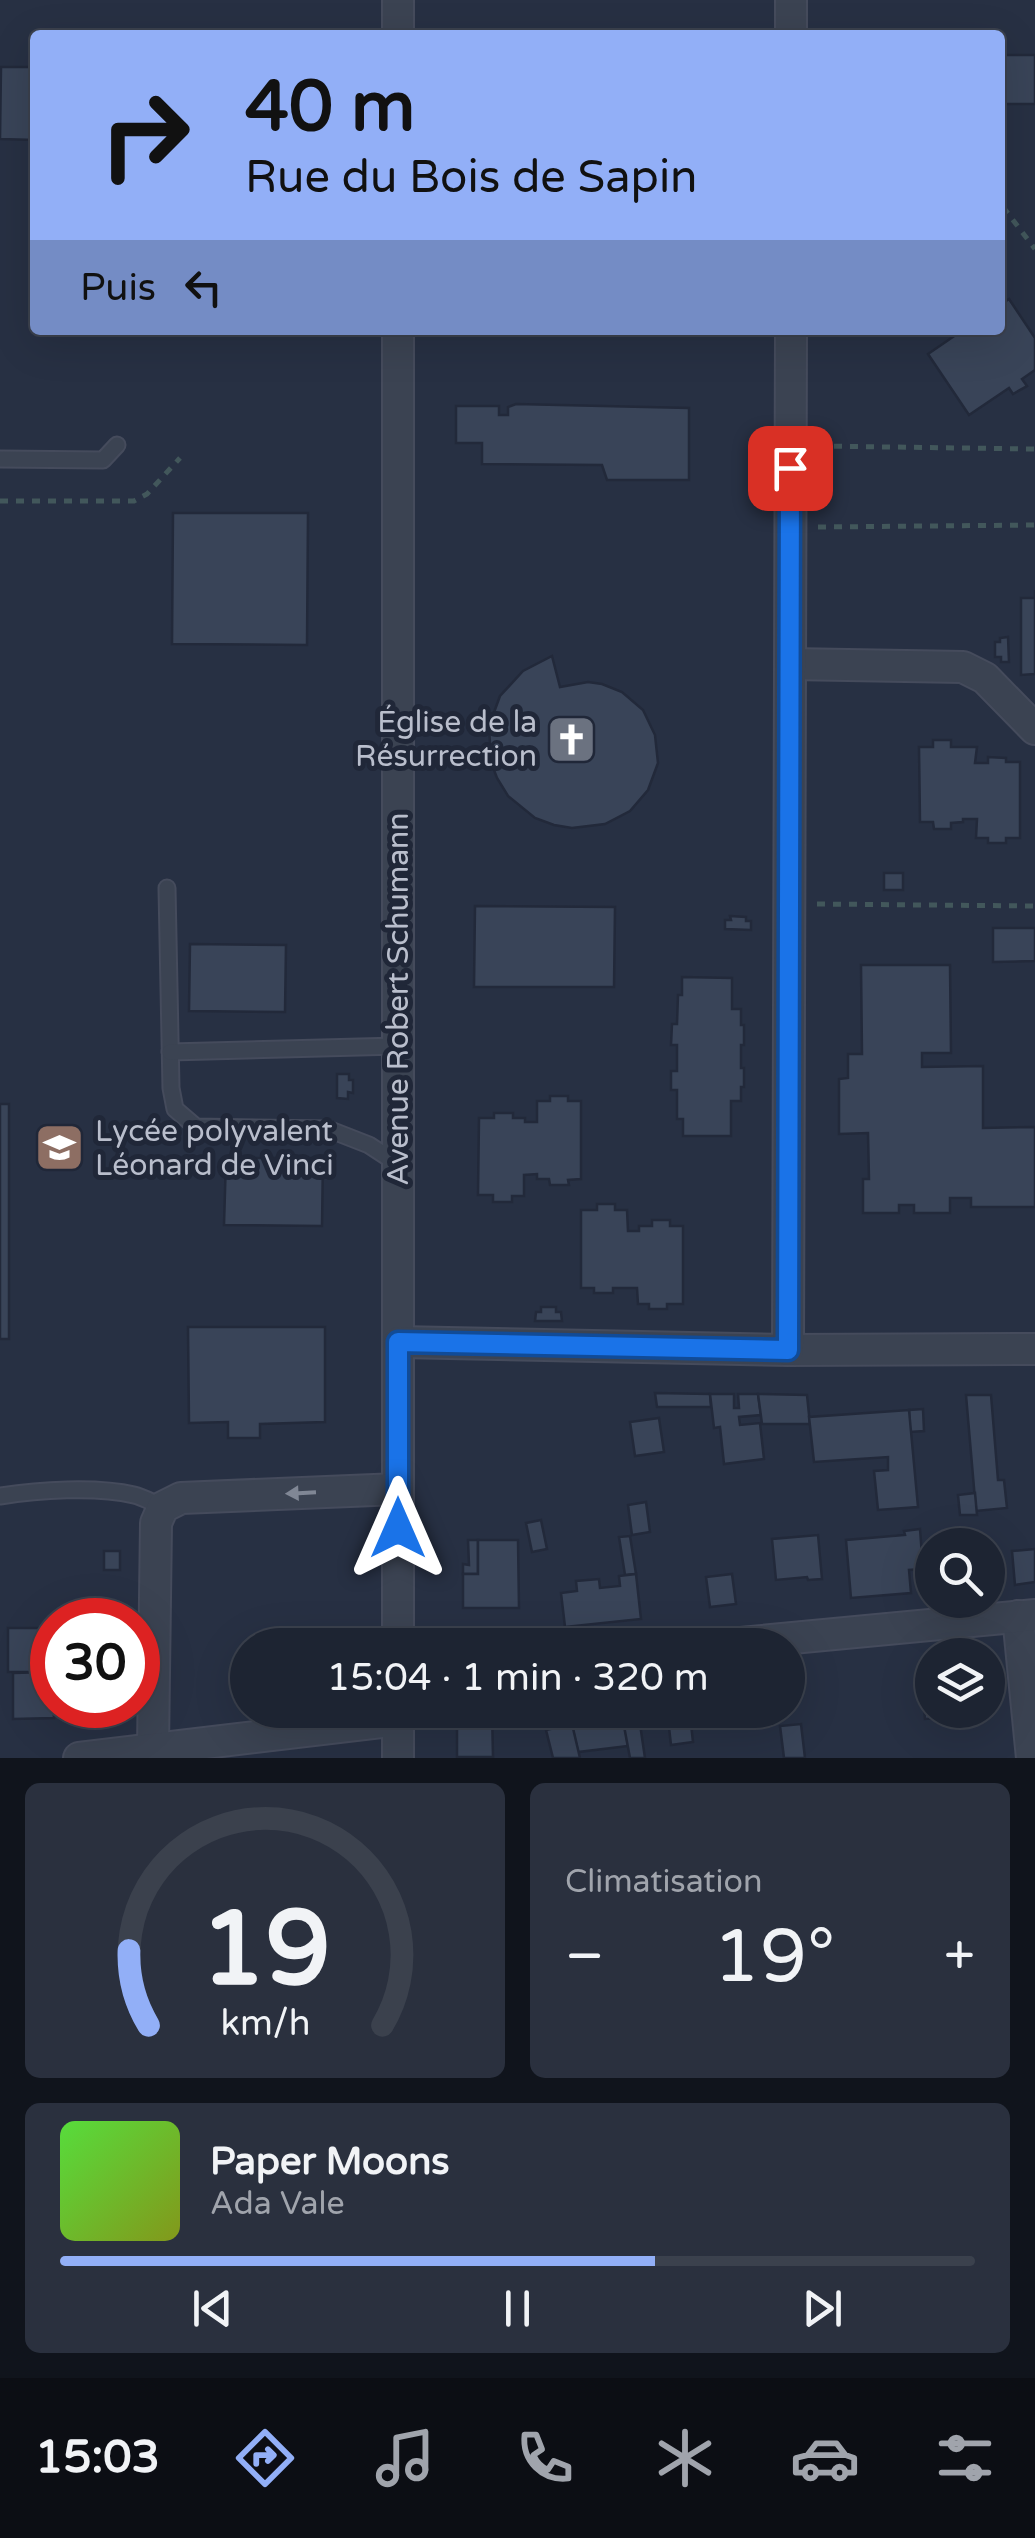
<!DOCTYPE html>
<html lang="fr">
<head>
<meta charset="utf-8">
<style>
	:root { --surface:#1d2432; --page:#2a303e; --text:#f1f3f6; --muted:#a0a4ac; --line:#3b414d; --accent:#92aff7 }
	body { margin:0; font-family:"Varela Round",sans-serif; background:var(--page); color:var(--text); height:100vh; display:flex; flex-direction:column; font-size:38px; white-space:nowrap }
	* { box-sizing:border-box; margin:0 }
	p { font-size:32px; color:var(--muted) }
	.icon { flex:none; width:55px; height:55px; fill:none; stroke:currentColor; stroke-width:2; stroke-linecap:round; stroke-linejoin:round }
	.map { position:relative; height:1758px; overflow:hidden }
	.panel { display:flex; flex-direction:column; gap:25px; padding:25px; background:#10141c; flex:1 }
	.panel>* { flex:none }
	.top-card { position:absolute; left:30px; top:30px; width:975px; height:305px; border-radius:10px; box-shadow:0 10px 40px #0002,0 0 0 2px var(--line); background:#92aff7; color:#111; overflow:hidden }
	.controls { position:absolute; left:915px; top:1528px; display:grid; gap:20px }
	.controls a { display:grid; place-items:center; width:90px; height:90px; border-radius:50%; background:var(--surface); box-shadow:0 10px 40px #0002,0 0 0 2px var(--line); font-size:50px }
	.speed { position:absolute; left:30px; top:1598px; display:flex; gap:20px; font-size:50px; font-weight:700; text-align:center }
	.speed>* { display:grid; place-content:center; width:130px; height:130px; border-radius:50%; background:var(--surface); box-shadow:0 10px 40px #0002,0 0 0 2px var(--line); line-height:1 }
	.speed .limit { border:15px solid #d22; background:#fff; color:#111 }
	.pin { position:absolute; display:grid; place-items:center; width:85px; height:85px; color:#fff; margin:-42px; border-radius:20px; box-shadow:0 5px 15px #0006 }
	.me { position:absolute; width:110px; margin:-55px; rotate:0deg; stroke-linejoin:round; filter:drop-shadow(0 0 8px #0008) }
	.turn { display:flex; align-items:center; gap:35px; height:210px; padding:0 50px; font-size:45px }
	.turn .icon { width:130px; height:130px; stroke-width:2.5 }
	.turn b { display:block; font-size:70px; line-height:85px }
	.then { display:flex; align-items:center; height:95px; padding:0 50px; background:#0003; gap:20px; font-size:38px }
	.big { font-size:75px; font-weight:600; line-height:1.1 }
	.panel .card { flex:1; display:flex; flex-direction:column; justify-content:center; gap:15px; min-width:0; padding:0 35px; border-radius:15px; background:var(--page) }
	.panel .dial { align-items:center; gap:0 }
	.dial svg { height:260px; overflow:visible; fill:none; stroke:var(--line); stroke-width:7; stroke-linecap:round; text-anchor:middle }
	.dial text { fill:var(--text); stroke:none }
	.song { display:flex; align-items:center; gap:30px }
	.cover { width:120px; height:120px; border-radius:15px; background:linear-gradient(135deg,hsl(110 70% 55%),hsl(70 70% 35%)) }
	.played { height:10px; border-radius:5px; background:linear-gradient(90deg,var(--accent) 65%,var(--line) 65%) }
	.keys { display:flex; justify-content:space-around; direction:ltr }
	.heat { display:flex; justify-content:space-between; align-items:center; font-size:55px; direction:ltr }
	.panel .tiles { flex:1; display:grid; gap:25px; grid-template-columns:1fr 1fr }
	.card:last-child { grid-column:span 2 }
	.trip { position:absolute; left:230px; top:1628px; width:575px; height:100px; border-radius:50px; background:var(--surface); box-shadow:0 10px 40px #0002,0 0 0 2px var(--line); font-weight:600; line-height:100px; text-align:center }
	.dock { display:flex; height:160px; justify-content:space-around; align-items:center; background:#0c0e14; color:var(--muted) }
	.dock .icon { width:70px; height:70px }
	.dock .current { color:var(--accent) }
	.dock b { font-size:45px; color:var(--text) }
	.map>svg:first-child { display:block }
	.building { fill:#394458; stroke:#22293a; stroke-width:2.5 }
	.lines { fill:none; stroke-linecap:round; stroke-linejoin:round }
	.lane-casing { stroke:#454b5c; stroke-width:19 }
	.street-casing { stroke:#454b5c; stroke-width:34 }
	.path { stroke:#42575b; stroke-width:5; stroke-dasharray:8 8; stroke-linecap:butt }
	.lane { stroke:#3b4352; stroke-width:15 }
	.street { stroke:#3b4352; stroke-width:30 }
	.oneway { fill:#808795 }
	.route-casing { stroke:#114b97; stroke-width:25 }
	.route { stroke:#1a73e8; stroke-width:18 }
	.labels { text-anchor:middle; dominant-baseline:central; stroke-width:10; stroke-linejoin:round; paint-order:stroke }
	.poi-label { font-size:30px; fill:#b9becc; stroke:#202738; text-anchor:end }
	.street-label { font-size:30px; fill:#b9becc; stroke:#202738 }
</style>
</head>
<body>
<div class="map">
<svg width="1035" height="1758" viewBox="0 0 1035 1758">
	<rect width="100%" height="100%" fill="#273043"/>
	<g class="building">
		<rect x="1000" y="55" width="35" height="49"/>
		<polygon points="1,67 35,67 35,140 0,139"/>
		<polygon points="1009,299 1035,338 1035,370 1022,379 1027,386 1013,394 1009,388 969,415 928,354 963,330 1000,330 1000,305"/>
		<polygon points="516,404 689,408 689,480 607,480 602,465 482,464 482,443 456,443 456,406 499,406 499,415 508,415 508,407"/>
		<polygon points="173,513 308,513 307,645 172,644"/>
		<polygon points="1035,590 1035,674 1021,675 1021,598 1035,598"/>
		<polygon points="1008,637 1009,662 1001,662 1001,657 995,657 995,642 1000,642 1000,638"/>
		<polygon points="552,656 560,687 588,682 602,684 622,692 643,710 655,735 658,763 648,790 630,811 605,824 572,828 554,825 535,818 508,796 497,778 491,762 489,726 500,696 523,671"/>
		<polygon points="933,740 951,740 951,747 977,747 975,763 988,763 988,757 1006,758 1006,762 1020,762 1020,838 1006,838 1006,843 988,843 988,838 976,838 977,819 963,819 963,822 951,823 951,829 934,829 933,822 920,822 919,747 933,747"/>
		<rect x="884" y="873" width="19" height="17"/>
		<polygon points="475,906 615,907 614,987 474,987"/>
		<polygon points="730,916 746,917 746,921 751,921 751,930 725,929 725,920 731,920"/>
		<polygon points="993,928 1035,928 1035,961 993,962"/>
		<polygon points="190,944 286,945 285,1012 189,1011"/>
		<polygon points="861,965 950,965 951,1053 922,1053 922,1067 983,1066 983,1128 1035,1127 1035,1207 971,1207 971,1198 950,1198 950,1213 914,1213 914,1205 899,1205 899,1213 863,1213 863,1179 869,1179 868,1133 839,1134 839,1079 848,1078 848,1054 862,1054"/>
		<polygon points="682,977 732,978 732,1009 741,1009 741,1025 744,1025 744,1045 741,1045 741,1068 744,1068 744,1087 741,1087 741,1101 731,1101 731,1136 683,1136 683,1119 677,1119 677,1090 671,1090 671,1071 677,1071 677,1045 671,1045 672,1024 677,1024 678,995 682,995"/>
		<polygon points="337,1074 349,1074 349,1080 353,1080 353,1093 348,1092 348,1099 337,1098"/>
		<polygon points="550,1096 568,1096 568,1101 581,1101 581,1179 568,1180 569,1185 550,1185 549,1179 537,1179 537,1174 524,1175 524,1196 512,1196 512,1202 493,1202 493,1195 478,1195 479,1118 494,1118 494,1113 513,1113 513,1118 525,1118 525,1122 537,1122 537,1101 550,1101"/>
		<rect x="0" y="1104" width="9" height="235"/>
		<polygon points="226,1158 323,1158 322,1226 224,1225"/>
		<polygon points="597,1204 615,1204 615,1210 627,1210 628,1231 639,1231 639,1226 652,1226 652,1220 670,1220 670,1226 683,1226 683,1304 667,1304 667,1309 649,1309 649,1304 638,1304 637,1288 613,1288 613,1293 594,1293 594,1288 581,1288 581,1210 597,1210"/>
		<polygon points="541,1307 556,1307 556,1312 561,1312 562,1321 535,1321 536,1312 541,1312"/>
		<polygon points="188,1327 325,1327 325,1422 260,1424 260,1438 228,1438 228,1422 189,1423"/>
		<polygon points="655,1393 710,1394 711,1407 657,1407"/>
		<polygon points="710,1394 734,1394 734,1408 739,1408 738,1394 758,1394 761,1415 739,1417 740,1425 760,1423 764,1459 724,1464 720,1427 714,1428"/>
		<polygon points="758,1394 807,1395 810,1424 762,1424"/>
		<polygon points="966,1395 991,1395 998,1480 1004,1480 1007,1508 976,1511"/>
		<polygon points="923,1409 924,1431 910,1432 909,1410"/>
		<polygon points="909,1410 918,1507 878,1510 874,1471 888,1470 888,1457 814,1462 809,1417"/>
		<polygon points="659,1418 664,1452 635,1456 630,1422"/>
		<polygon points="975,1493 977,1515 960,1515 958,1495"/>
		<polygon points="646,1502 650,1532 632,1535 628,1505"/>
		<polygon points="541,1520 547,1549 532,1552 526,1523"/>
		<polygon points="920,1529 923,1569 909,1570 911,1593 851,1598 846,1540 905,1535 904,1531"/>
		<polygon points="818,1535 822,1579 808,1580 807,1577 776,1580 772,1539"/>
		<polygon points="630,1536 636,1574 625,1575 619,1537"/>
		<polygon points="468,1540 478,1540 478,1574 463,1574 463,1564 469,1565"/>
		<polygon points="478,1540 518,1540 519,1608 463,1608 463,1574 478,1574"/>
		<polygon points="1035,1549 1035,1582 1015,1585 1012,1551"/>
		<rect x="104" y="1551" width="16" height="19"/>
		<polygon points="636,1574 641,1619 565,1627 561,1593 577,1591 576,1581 599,1579 600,1588 620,1586 619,1576"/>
		<polygon points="732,1574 736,1604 710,1607 706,1577"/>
		<rect x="8" y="1628" width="41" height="44"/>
		<polygon points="49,1672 52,1672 54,1718 13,1719 13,1673"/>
		<polygon points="932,1681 932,1710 980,1710 981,1715 925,1719 922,1682"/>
		<polygon points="468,1710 492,1711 493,1757 457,1757 457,1725 468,1725"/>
		<polygon points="607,1710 622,1710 628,1746 578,1752 570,1717"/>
		<polygon points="667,1710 711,1710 713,1722 691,1724 693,1742 671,1745"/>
		<polygon points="727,1710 756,1710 757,1717 728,1720"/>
		<polygon points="572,1724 580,1758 553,1758 546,1730"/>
		<polygon points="640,1724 645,1758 630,1758 624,1726"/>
		<polygon points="801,1724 805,1758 784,1758 780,1726"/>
	</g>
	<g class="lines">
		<defs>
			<g id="lane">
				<polyline points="0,459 103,460 117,445"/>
				<polyline points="167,888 171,1088 175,1109 196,1127 328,1129 369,1145 398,1164"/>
				<polyline points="170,1052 398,1046"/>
				<path d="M0 1496C38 1490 96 1486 134 1495 143 1497 153 1503 163 1507"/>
			</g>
			<g id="street">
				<polyline points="398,35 398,0"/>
				<polyline points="791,35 791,0"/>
				<polyline points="398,330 398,1645"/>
				<polyline points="790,664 963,667 985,678 1035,729"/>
				<polyline points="399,1342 788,1350 1035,1349"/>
				<polyline points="788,1350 791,330"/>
				<polyline points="1018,1616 1032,1758"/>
				<polyline points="719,1645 1035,1615"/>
				<polyline points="153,1748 156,1523 163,1507 181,1498 398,1489"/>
				<polyline points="79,1758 398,1720"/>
				<polyline points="398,1758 398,1710"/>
			</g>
		</defs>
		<use href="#lane" class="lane-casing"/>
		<use href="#street" class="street-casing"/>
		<g class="path">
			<polyline points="1003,207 1035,249"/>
			<polyline points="818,446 1035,449"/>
			<polyline points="0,501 134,501 147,494 180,458"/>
			<polyline points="818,527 1035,525"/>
			<polyline points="817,904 1035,906"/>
		</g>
		<use href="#lane" class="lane"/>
		<use href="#street" class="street"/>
	</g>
	<defs><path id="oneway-solid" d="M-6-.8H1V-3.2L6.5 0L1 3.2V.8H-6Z" transform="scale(2.5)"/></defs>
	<use class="oneway" href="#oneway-solid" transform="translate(301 1493) rotate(177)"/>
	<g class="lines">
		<defs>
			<polyline id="route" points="398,1528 398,1342 788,1350 790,468"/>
		</defs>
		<use href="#route" class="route-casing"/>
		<use href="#route" class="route"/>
	</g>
	<defs>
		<symbol id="church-square" viewBox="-11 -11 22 22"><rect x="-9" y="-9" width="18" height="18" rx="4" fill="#6b7280" stroke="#202738"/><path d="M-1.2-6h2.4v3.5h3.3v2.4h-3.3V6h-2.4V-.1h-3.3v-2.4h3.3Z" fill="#fff"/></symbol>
		<symbol id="school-square" viewBox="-11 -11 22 22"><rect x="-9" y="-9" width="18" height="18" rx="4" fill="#8d6e63" stroke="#202738"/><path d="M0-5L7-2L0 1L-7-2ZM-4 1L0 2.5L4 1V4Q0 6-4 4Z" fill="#fff"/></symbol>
	</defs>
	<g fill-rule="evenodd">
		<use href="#church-square" x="544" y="712" width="55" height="55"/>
		<use href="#school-square" x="32" y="1120" width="55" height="55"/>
	</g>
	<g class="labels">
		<g class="poi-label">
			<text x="537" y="722">Église de la<tspan x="537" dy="34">Résurrection</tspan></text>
			<text x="95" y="1131" text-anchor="start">Lycée polyvalent<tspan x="95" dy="34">Léonard de Vinci</tspan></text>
		</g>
		<g class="street-label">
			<text transform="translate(398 999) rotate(-90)">Avenue Robert Schumann</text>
		</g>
	</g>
</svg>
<div class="controls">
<a><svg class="icon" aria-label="search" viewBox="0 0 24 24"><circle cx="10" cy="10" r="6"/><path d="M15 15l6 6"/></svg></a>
<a><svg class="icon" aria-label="layers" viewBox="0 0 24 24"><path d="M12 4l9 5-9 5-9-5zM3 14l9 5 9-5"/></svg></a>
</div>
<div class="speed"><div class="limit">30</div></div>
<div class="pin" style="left:790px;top:468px;background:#d93025"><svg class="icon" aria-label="arrive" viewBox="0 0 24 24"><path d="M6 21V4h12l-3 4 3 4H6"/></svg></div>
<svg class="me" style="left:398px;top:1528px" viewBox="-20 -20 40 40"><path d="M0-17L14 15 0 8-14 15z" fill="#1a73e8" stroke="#fff" stroke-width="4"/></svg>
<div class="trip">15:04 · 1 min · 320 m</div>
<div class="top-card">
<div class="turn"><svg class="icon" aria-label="right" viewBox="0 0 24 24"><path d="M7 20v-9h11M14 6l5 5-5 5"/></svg><div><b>40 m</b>Rue du Bois de Sapin</div></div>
<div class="then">Puis<svg class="icon" aria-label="left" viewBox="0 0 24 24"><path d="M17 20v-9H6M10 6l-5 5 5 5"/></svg></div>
</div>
</div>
<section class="panel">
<div class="tiles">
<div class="card dial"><svg viewBox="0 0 100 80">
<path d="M14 69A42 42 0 1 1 86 69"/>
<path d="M14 69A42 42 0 0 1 8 46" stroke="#92aff7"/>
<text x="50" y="56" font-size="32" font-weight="700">19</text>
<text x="50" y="72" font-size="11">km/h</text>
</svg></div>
<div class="card"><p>Climatisation</p>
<div class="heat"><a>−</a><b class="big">19°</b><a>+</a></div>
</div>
<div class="card">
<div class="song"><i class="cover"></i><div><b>Paper Moons</b><p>Ada Vale</p></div></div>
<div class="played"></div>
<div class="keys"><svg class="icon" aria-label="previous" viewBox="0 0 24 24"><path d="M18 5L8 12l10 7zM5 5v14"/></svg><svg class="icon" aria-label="pause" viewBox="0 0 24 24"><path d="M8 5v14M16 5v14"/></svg><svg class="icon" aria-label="next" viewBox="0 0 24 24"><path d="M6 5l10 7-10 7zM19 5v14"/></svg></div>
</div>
</div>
</section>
<nav class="dock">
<b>15:03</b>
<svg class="icon current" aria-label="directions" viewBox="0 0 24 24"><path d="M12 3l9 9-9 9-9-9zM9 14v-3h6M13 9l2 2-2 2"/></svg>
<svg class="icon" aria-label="music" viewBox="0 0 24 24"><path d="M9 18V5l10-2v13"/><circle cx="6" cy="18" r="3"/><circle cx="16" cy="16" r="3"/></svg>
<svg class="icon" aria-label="phone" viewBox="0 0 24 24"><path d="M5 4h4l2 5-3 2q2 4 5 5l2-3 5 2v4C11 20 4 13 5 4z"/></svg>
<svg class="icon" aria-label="climate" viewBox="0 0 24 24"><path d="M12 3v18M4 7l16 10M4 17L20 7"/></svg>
<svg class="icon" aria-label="car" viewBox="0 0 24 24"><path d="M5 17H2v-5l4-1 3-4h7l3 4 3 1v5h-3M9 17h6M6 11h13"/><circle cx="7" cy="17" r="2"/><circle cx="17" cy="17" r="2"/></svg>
<svg class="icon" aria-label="filters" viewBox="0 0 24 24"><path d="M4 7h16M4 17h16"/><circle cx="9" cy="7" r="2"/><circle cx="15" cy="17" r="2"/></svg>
</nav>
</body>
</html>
